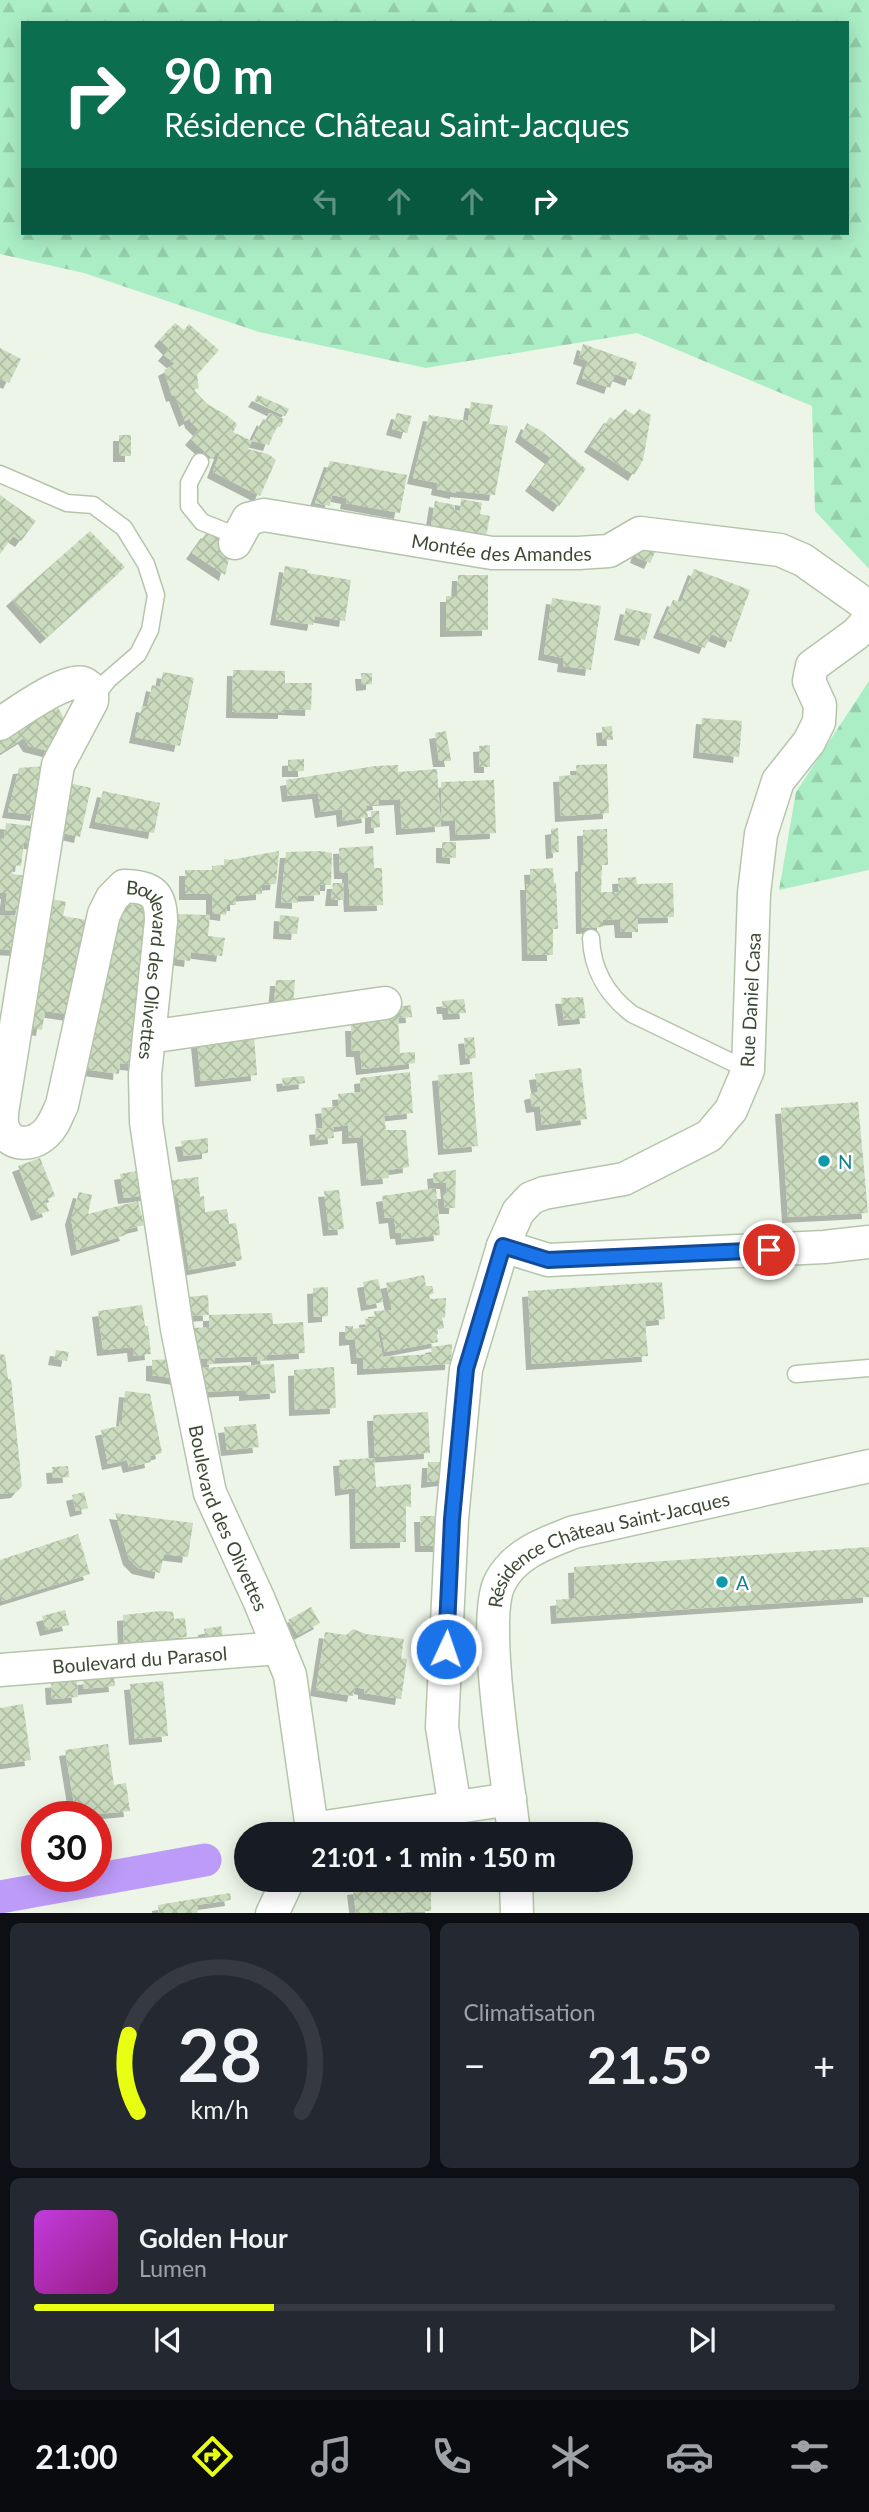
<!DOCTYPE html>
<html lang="fr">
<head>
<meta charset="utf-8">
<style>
	:root { --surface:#171b24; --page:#242831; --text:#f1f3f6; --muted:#9ea1a6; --line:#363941; --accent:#e8ff14 }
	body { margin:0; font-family:Lato,sans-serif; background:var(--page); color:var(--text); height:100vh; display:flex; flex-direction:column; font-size:26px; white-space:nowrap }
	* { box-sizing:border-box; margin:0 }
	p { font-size:23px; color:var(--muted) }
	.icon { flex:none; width:38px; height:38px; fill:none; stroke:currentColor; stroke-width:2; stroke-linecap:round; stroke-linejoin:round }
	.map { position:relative; height:1913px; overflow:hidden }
	.panel { display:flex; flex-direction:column; gap:10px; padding:10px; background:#0d0f14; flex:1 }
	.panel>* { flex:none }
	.hud { position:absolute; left:21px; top:21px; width:828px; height:214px; border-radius:0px; box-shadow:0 4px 18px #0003; background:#0b6e4f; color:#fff; overflow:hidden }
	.speed { position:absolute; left:21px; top:1801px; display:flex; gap:14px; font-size:35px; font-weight:700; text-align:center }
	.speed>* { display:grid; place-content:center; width:91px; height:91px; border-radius:50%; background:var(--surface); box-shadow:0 4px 18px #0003; line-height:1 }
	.speed .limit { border:10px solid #d22; background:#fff; color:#111 }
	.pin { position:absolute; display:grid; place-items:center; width:60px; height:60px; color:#fff; margin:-30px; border:4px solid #fff; border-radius:50%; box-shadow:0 2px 7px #0007 }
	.me { position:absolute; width:77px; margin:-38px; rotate:3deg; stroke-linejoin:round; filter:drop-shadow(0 0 5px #0008) }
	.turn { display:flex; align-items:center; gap:24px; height:147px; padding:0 28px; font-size:32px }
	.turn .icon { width:91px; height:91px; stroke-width:2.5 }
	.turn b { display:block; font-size:49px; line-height:60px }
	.lanes { display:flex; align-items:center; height:66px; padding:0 28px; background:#0003; justify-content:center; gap:35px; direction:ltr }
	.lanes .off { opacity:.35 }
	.big { font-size:52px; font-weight:700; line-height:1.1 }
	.panel .widget { flex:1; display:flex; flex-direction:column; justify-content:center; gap:10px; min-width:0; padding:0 24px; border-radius:10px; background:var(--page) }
	.panel .dial { align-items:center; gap:0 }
	.dial svg { height:182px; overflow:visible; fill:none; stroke:var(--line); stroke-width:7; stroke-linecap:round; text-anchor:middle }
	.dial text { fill:var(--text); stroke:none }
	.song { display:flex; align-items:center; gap:21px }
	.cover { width:84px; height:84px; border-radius:10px; background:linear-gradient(135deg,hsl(290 70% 55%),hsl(310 70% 35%)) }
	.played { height:7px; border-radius:4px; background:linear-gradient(90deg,var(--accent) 30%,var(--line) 30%) }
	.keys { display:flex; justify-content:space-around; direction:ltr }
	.heat { display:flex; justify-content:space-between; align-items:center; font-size:38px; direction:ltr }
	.panel .tiles { flex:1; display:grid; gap:10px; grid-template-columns:1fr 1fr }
	.widget:last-child { grid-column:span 2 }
	.trip { position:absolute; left:234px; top:1822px; width:399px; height:70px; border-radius:35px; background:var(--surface); box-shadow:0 4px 18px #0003; font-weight:700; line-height:70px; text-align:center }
	.tab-bar { display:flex; height:112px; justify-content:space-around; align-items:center; background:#090b0e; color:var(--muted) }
	.tab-bar .icon { width:49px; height:49px }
	.tab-bar .selected { color:var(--accent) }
	.tab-bar b { font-size:32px; color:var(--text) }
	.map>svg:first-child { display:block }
	.forest { fill:url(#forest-firs); fill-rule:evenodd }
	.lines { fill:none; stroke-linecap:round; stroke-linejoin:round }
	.canal { stroke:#bd9cf9; stroke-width:33 }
	.building { fill:url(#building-cross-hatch); filter:url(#shadow) }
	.lane-casing { stroke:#b5c5ab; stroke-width:19 }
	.street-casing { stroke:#b5c5ab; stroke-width:35 }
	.lane { stroke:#fff; stroke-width:16 }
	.street { stroke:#fff; stroke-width:32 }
	.route-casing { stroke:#114b97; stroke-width:18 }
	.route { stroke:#1a73e8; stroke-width:12 }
	.culture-dot { fill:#0f9aa8; stroke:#fff; stroke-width:2.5 }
	.labels { text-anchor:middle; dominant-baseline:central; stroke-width:5; stroke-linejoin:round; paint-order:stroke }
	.street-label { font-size:19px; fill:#3e4935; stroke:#fff }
	.culture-label { font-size:19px; fill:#0d838f; stroke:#fff; text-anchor:start }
</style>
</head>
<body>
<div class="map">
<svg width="869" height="1914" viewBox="0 0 869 1914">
	<defs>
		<pattern id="forest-firs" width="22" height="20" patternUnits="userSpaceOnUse" patternTransform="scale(1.75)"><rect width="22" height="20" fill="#abeec6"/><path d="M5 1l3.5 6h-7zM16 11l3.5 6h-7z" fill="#94ceab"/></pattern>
		<pattern id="building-cross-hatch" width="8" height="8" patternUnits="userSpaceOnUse" patternTransform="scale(1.75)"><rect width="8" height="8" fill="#cbdbbe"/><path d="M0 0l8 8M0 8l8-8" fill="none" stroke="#afbda4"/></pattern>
		<filter id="shadow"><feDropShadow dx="-6" dy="6" stdDeviation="0" flood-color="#0004"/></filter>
	</defs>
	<rect width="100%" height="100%" fill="#ecf5e7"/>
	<g class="forest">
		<path d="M0 0H869V569L815 511 812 406 637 333 426 368 259 332 84 273 0 254ZM23 23H847V233H23Z"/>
		<polygon points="869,681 869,870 779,890 796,792"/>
	</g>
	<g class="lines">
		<polyline class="canal" points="0,1897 205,1860"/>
	</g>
	<g class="building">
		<polygon points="175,323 184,330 189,324 219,350 197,375 199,388 194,390 207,404 225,414 235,422 237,425 233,432 252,441 263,419 265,421 269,413 284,419 280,427 276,427 269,445 252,441 248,449 268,454 276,460 260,496 213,472 220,453 216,452 213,459 191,439 199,430 191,422 190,418 185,421 175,395 172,396 164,370 175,364 164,355 169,349 160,340"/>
		<polygon points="583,344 637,363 631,380 615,374 610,388 582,378 588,361 579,358"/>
		<polygon points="0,348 21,359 9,383 0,379"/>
		<polygon points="258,395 289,409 285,416 254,401"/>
		<polygon points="471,402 493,405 489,424 508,426 495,495 456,491 456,493 437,489 438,483 413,478 429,415 468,421"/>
		<polygon points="625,409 634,415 639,409 651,415 643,460 634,475 590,446 610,417 615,420"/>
		<polygon points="397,413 412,416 407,433 392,429"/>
		<polygon points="527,423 543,432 586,469 559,506 531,485 551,458 521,436"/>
		<rect x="119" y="435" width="12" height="21"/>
		<polygon points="330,461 407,475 400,513 346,503 347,498 332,495 330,506 315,503"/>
		<polygon points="0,495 36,521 21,541 13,536 0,554"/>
		<polygon points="461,499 482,503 480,514 490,516 486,537 430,533 435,501 455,505 454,510 460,511"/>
		<polygon points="90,531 125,567 46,638 12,600"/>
		<polygon points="207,532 228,543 230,555 225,575 192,553"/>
		<polygon points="641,542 658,546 650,563 636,557"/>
		<polygon points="285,566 308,570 307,573 351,580 345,621 315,616 313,625 276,619"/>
		<polygon points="694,569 750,590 731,642 711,634 705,648 659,632 673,600 681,602"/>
		<polygon points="458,575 488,575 488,630 446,631 446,596 457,596"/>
		<polygon points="552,598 601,606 591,670 563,666 564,658 544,654"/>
		<polygon points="626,608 652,614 645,640 620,634"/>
		<polygon points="233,670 285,671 285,683 312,683 311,710 284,709 284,713 232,712"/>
		<polygon points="163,672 194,678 180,746 135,737 142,706 147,707 152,685 160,687"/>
		<polygon points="361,673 372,673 372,684 362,685"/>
		<polygon points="55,702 65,720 52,752 29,746 24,738 0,753 0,738"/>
		<polygon points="702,718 742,721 739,757 699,752"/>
		<polygon points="612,726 613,740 603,740 602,727"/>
		<polygon points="446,731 451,761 439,761 435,733"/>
		<polygon points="490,745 490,767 480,767 479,746"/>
		<polygon points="304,759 304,771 288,771 288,760"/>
		<polygon points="607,764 609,813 561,816 559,776 577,775 576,765"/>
		<polygon points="398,765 398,772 437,769 441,826 402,829 400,799 378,800 379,804 366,806 368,817 343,821 342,809 321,812 318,793 288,796 286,780 375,766"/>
		<polygon points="47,766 36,815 8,812 19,768"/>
		<polygon points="494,780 496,833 456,835 455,820 442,821 441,782"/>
		<polygon points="69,783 91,788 80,837 59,832"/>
		<polygon points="103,791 160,803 154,833 95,822"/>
		<polygon points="371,811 379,811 380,827 371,828"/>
		<polygon points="6,823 40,827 37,844 24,842 21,866 13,865 12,874 27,876 21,911 5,910 7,893 0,893 0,838 4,839"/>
		<polygon points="558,828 559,852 552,853 551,829"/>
		<polygon points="607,829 608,865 602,865 601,892 619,892 618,878 636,877 637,884 673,883 674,917 638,918 638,932 621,932 620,919 603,920 603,927 582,928 581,866 584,865 583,830"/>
		<polygon points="442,842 456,842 456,858 442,857"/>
		<polygon points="373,846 374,868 382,868 383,905 350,906 348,873 340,873 339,848"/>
		<polygon points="279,851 276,884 262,885 262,894 236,896 236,905 227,905 226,915 212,913 212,894 185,894 185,870 212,870 212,866 224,865 224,859 230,860"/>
		<polygon points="320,851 332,853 331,885 320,885 320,895 298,896 298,903 281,902 286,852"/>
		<polygon points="553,868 554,883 556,883 558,929 553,929 553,955 528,955 526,884 531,884 530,869"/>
		<polygon points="333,883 344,883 344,900 331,900"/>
		<polygon points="48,898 66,902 63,916 92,921 72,1015 45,1011 42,1030 25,1027"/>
		<polygon points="139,904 148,908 135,1065 120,1063 119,1074 83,1069 84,1063 89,1063 115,919 126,905"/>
		<polygon points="173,914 210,915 208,936 225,938 222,956 191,952 190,961 177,959 169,949"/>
		<polygon points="0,915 18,916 20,950 0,949"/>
		<polygon points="280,915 299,917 297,934 279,933"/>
		<polygon points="276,980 295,980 293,1007 274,1005"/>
		<polygon points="583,997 586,1018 564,1020 561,998"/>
		<polygon points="464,999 466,1013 449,1014 448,1008 443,1008 442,1001"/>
		<polygon points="411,1005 412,1017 398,1018 400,1053 415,1052 415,1063 362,1069 360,1051 352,1051 351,1025 358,1025 357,1013"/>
		<polygon points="254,1036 257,1075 201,1081 197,1042"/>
		<polygon points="474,1037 476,1058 466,1059 464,1038"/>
		<polygon points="581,1068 587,1119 542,1125 540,1106 532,1107 530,1094 538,1092 535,1074"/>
		<polygon points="410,1072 413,1113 384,1116 386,1130 406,1130 409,1167 388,1170 389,1178 367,1180 363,1137 348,1138 348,1125 333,1127 334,1138 316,1140 315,1129 323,1128 321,1108 339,1106 338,1094 361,1092 360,1078"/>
		<polygon points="472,1072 478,1146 444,1149 438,1075"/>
		<polygon points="304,1076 305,1083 283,1086 282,1078"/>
		<polygon points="858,1102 868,1213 788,1217 781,1108"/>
		<polygon points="208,1138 208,1153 184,1156 181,1141"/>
		<polygon points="40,1158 55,1196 45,1200 49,1211 37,1215 18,1166"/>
		<polygon points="143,1170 147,1195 124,1198 120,1174"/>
		<polygon points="456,1170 455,1208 445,1208 443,1193 447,1193 446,1183 434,1183 433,1173"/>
		<polygon points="198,1177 200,1197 204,1196 205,1212 227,1209 229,1224 236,1223 242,1260 189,1270 178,1198 170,1198 166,1181"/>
		<polygon points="436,1188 440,1235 402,1239 401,1233 396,1233 394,1217 385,1218 382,1196"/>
		<polygon points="339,1190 344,1229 329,1230 324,1191"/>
		<polygon points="79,1192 92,1195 88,1214 138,1201 144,1225 124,1230 126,1235 77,1250 71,1219"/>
		<polygon points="424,1275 426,1286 432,1286 434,1293 429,1295 430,1299 446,1298 445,1318 442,1317 444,1328 436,1330 438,1342 385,1352 380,1327 377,1327 383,1357 432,1354 431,1347 452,1344 451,1364 363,1369 363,1358 357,1358 355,1339 345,1340 345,1326 353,1326 353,1329 366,1327 365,1319 375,1318 374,1311 392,1310 386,1283"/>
		<polygon points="378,1279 383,1302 367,1305 363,1282"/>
		<polygon points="662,1282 665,1319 645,1321 648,1356 532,1364 528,1291"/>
		<polygon points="328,1287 328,1316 314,1317 313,1288"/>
		<polygon points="208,1295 209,1315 191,1316 188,1297"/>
		<polygon points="142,1305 145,1326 148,1326 151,1354 134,1356 133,1347 103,1350 98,1311"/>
		<polygon points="272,1313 273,1324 303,1322 305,1353 266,1355 267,1360 257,1361 257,1356 215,1358 215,1364 207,1365 207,1358 199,1359 193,1328 209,1327 209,1315"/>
		<polygon points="56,1350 69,1352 67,1361 54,1359"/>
		<polygon points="0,1354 5,1355 8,1379 11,1379 22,1486 17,1492 0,1494"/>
		<polygon points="175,1359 179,1379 152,1375 152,1360"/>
		<polygon points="274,1364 276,1393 245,1395 245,1390 205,1392 201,1368"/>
		<polygon points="334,1367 336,1408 295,1410 294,1370"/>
		<polygon points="125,1391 150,1394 162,1453 150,1456 151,1462 129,1467 127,1460 108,1464 101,1430 119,1426 119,1422 122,1421"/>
		<polygon points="428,1412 430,1453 375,1457 373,1415"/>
		<polygon points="256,1424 259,1447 227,1450 224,1427"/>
		<polygon points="374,1458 376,1487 411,1484 411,1507 406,1506 406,1542 356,1543 355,1488 341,1490 339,1460"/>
		<polygon points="428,1462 445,1462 444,1480 427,1482"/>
		<polygon points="68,1466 69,1477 53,1478 52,1467"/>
		<polygon points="84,1492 88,1508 76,1511 72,1495"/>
		<polygon points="115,1513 193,1523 188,1557 164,1554 160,1573 138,1568 129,1559"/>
		<polygon points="420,1516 442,1516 439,1546 421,1546"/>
		<polygon points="78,1534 90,1574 2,1601 0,1594 0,1560"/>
		<polygon points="869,1547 869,1597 557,1618 556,1600 575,1598 574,1567"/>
		<polygon points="311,1607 320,1623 298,1635 288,1620"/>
		<polygon points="65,1610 69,1625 46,1630 42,1616"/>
		<polygon points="161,1611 173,1612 174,1619 185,1618 187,1637 124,1643 123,1615"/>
		<polygon points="221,1626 224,1640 207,1644 204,1629"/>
		<polygon points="353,1629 366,1634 404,1639 401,1658 407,1659 401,1699 364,1693 364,1689 355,1687 353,1696 316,1690 325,1632 346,1635"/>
		<polygon points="114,1676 115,1686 84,1689 83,1679"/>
		<polygon points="77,1680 78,1697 52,1699 51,1682"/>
		<polygon points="163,1681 168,1736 135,1739 130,1684"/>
		<polygon points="23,1704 31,1760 0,1764 0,1708"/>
		<polygon points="108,1744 114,1785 126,1783 130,1811 76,1816 65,1750"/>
		<polygon points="401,1883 402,1887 431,1884 431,1911 356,1914 353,1889"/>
		<polygon points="230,1893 231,1900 197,1905 198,1914 159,1914 158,1905"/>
	</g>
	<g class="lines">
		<defs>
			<g id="lane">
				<polyline points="200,462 189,483 189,506 202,522 237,536"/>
				<polyline points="0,474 67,503 93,505 124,528 146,564 156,595 150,630 138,654 108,680 93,699"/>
				<path d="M591 938C592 969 607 995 632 1014L748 1070"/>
				<polyline points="796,1374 869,1368"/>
			</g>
			<g id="street">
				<path id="s1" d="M235 543 248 519 264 515 492 553H578L609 551 640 533 780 550 803 560 865 604 868 612 866 623 856 634 812 666 809 681 820 705 819 722 809 742 778 781 761 834 754 893 748 1070 731 1110 709 1136 624 1179 544 1193 531 1198 518 1212 503 1246 466 1369 452 1519 442 1727 455 1808"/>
				<path id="s2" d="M0 724C15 714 66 677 83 683 85 683 90 688 92 689V701L58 765 4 1100C3 1107 1 1116 2 1123 5 1146 30 1148 45 1134 54 1126 57 1115 62 1105L104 914 112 898 124 886C152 887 161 893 161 921L145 1075 146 1122 177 1329 210 1493 259 1600 290 1675 312 1829"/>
				<polyline points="149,1037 385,1003"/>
				<polyline points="503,1246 548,1260 824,1247 869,1242"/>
				<path id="s3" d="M0 1670 279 1648"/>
				<polyline points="309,1834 312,1829 510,1799"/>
				<path id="s4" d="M514 1834C509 1784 480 1620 500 1582 515 1553 546 1543 574 1532L869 1466"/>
				<polyline points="516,1880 517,1914"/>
				<polyline points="272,1914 288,1880"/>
			</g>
		</defs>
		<use href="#lane" class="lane-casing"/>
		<use href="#street" class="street-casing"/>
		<use href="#lane" class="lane"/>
		<use href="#street" class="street"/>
	</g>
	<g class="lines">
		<defs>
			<polyline id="route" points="446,1649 452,1519 466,1369 503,1246 548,1260 769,1250"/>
		</defs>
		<use href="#route" class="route-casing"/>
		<use href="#route" class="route"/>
	</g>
	<g class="culture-dot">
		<circle cx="824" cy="1161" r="7"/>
		<circle cx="722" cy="1582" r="7"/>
	</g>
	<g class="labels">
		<g class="street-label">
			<text stroke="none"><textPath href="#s1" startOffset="284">Montée des Amandes</textPath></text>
			<text stroke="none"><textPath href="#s2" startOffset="973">Boulevard des Olivettes</textPath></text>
			<text transform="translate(750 1000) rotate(-87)">Rue Daniel Casa</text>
			<text stroke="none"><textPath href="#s2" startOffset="1540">Boulevard des Olivettes</textPath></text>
			<text stroke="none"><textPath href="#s4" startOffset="366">Résidence Château Saint-Jacques</textPath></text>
			<text stroke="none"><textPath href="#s3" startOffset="140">Boulevard du Parasol</textPath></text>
		</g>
		<g class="culture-label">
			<text x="838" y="1161">N</text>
			<text x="736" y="1582">A</text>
		</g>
	</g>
</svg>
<div class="speed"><div class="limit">30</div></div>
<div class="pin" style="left:769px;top:1250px;background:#d93025"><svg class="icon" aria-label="arrive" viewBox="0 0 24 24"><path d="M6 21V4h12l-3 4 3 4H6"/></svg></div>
<svg class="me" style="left:446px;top:1649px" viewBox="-20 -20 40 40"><circle r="17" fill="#1a73e8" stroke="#fff" stroke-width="3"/><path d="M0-11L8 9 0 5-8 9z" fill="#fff"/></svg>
<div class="trip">21:01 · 1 min · 150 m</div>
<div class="hud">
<div class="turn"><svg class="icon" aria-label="right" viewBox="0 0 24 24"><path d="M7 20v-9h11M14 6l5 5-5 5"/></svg><div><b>90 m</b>Résidence Château Saint-Jacques</div></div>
<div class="lanes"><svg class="icon off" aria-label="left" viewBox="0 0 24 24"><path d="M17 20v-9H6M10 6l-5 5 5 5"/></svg><svg class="icon off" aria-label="ahead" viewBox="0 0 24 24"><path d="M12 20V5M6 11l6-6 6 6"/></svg><svg class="icon off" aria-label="ahead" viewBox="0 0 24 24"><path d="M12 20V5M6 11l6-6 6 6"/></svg><svg class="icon" aria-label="right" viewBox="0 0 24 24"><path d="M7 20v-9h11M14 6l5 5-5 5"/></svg></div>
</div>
</div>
<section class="panel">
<div class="tiles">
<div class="widget dial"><svg viewBox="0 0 100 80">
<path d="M14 69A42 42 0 1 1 86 69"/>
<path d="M14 69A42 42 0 0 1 10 35" stroke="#e8ff14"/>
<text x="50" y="56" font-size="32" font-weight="700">28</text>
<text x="50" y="72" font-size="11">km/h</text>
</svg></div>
<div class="widget"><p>Climatisation</p>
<div class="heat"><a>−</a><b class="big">21.5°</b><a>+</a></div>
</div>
<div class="widget">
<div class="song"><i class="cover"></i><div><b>Golden Hour</b><p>Lumen</p></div></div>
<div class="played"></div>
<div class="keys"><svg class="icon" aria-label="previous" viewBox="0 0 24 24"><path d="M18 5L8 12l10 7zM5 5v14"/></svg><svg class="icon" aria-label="pause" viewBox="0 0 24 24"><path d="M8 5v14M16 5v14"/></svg><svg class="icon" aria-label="next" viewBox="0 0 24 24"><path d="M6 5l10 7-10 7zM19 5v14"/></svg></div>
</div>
</div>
</section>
<nav class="tab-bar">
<b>21:00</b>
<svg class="icon selected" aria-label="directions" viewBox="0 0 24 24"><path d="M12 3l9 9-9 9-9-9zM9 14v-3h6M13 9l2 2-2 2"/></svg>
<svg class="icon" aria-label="music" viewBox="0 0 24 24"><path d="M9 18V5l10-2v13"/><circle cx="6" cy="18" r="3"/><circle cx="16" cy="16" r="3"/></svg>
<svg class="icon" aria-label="phone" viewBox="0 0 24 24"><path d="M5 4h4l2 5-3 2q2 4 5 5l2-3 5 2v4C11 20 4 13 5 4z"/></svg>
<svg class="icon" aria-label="climate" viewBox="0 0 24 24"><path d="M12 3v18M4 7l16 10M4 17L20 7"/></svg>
<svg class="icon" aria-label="car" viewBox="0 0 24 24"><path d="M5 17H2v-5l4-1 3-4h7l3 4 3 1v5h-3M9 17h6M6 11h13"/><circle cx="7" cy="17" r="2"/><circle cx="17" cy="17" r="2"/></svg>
<svg class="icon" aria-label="filters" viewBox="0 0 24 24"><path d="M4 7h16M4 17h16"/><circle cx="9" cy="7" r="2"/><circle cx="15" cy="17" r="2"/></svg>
</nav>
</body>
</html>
